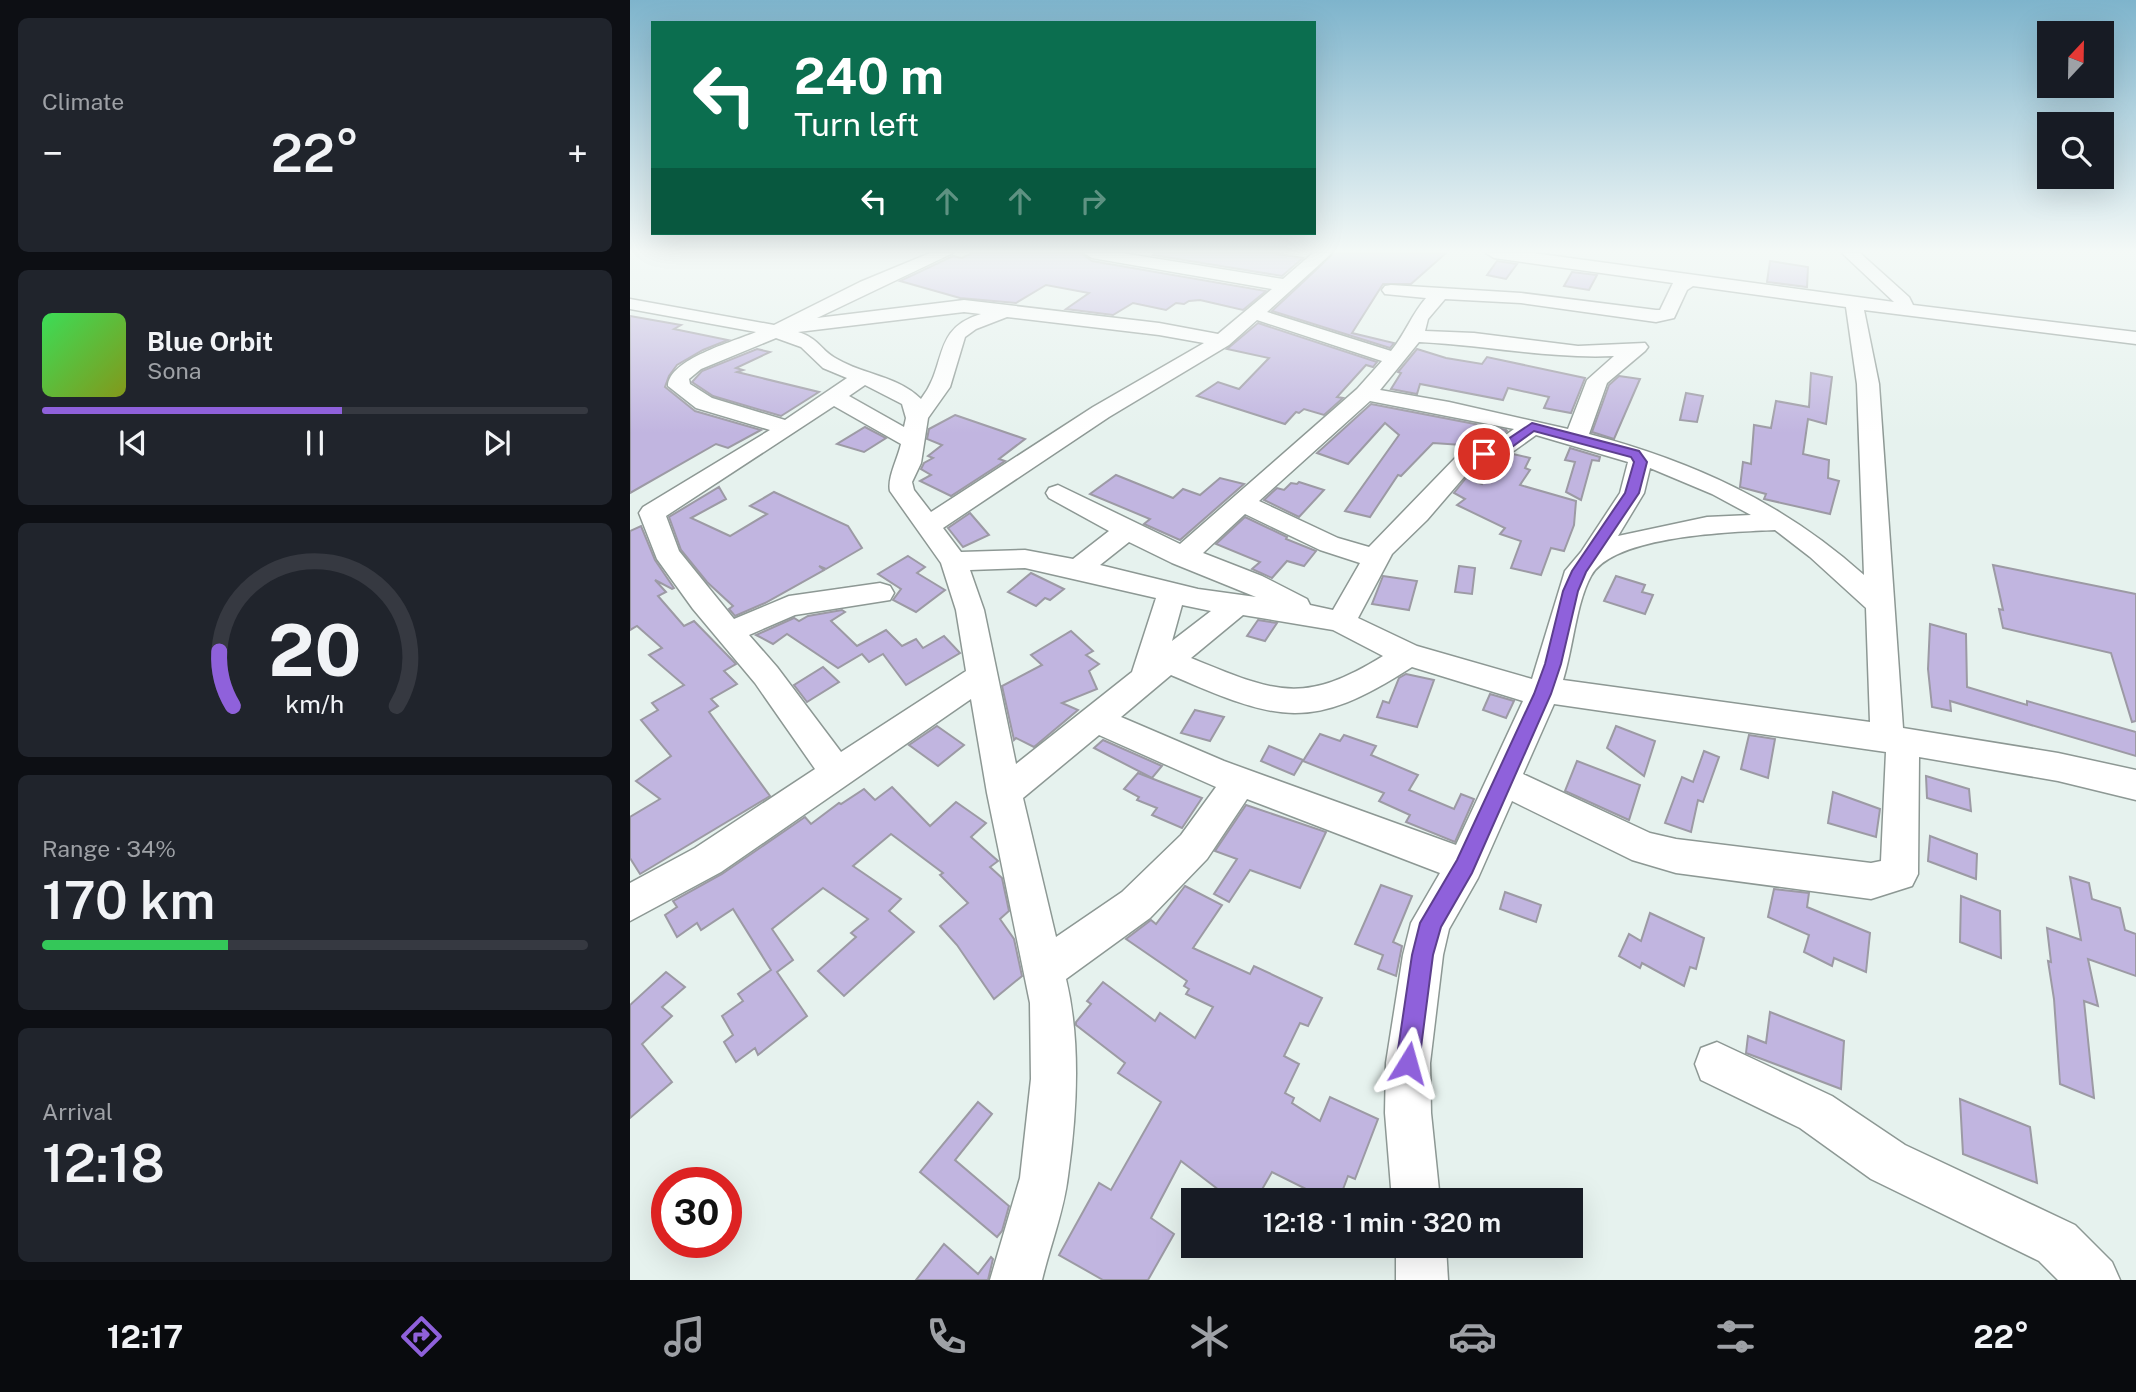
<!DOCTYPE html>
<html lang="en">
<head>
<meta charset="utf-8">
<style>
	:root { --surface:#171b24; --page:#20242c; --text:#f1f3f6; --muted:#9ea1a6; --line:#363941; --accent:#8f61db }
	body { margin:0; font-family:"Public Sans",sans-serif; background:var(--page); color:var(--text); height:100vh; display:flex; flex-direction:column; font-size:26px; white-space:nowrap }
	* { box-sizing:border-box; margin:0 }
	p { font-size:23px; color:var(--muted) }
	.icon { flex:none; width:38px; height:38px; fill:none; stroke:currentColor; stroke-width:2; stroke-linecap:round; stroke-linejoin:round }
	.map { position:relative; flex:1; overflow:hidden }
	.side { display:flex; flex-direction:column; gap:18px; padding:18px; background:#0d0f14; width:630px }
	.side>* { flex:none }
	.hud { position:absolute; left:21px; top:21px; width:665px; height:214px; border-radius:0px; box-shadow:0 7px 28px #0002; background:#0b6e4f; color:#fff; overflow:hidden }
	.needle { width:46px; rotate:22deg }
	.controls { position:absolute; left:1407px; top:21px; display:grid; gap:14px }
	.controls a { display:grid; place-items:center; width:77px; height:77px; border-radius:0px; background:var(--surface); box-shadow:0 7px 28px #0002; font-size:35px }
	.speed { position:absolute; left:21px; top:1167px; display:flex; gap:14px; font-size:35px; font-weight:700; text-align:center }
	.speed>* { display:grid; place-content:center; width:91px; height:91px; border-radius:50%; background:var(--surface); box-shadow:0 7px 28px #0002; line-height:1 }
	.speed .limit { border:10px solid #d22; background:#fff; color:#111 }
	.pin { position:absolute; display:grid; place-items:center; width:60px; height:60px; color:#fff; margin:-30px; border:4px solid #fff; border-radius:50%; box-shadow:0 2px 7px #0007 }
	.me { position:absolute; width:77px; margin:-38px; rotate:8deg; stroke-linejoin:round; filter:drop-shadow(0 0 5px #0008) }
	.turn { display:flex; align-items:center; gap:24px; height:147px; padding:0 28px; font-size:32px }
	.turn .icon { width:91px; height:91px; stroke-width:2.5 }
	.turn b { display:block; font-size:49px; line-height:60px }
	.lanes { display:flex; align-items:center; height:66px; padding:0 28px; background:#0003; justify-content:center; gap:35px; direction:ltr }
	.lanes .off { opacity:.35 }
	.big { font-size:52px; font-weight:600; line-height:1.1 }
	.side .card { flex:1; display:flex; flex-direction:column; justify-content:center; gap:10px; min-width:0; padding:0 24px; border-radius:10px; background:var(--page) }
	.side .dial { align-items:center; gap:0 }
	.dial svg { height:182px; overflow:visible; fill:none; stroke:var(--line); stroke-width:7; stroke-linecap:round; text-anchor:middle }
	.dial text { fill:var(--text); stroke:none }
	.song { display:flex; align-items:center; gap:21px }
	.cover { width:84px; height:84px; border-radius:10px; background:linear-gradient(135deg,hsl(130 70% 55%),hsl(70 70% 35%)) }
	.played { height:7px; border-radius:4px; background:linear-gradient(90deg,var(--accent) 55%,var(--line) 55%) }
	.keys { display:flex; justify-content:space-around; direction:ltr }
	.heat { display:flex; justify-content:space-between; align-items:center; font-size:38px; direction:ltr }
	.charge { height:10px; border-radius:5px; background:linear-gradient(90deg,#34c759 34%,var(--line) 0) }
	.trip { position:absolute; left:551px; top:1188px; width:402px; height:70px; border-radius:0px; background:var(--surface); box-shadow:0 7px 28px #0002; font-weight:600; line-height:70px; text-align:center }
	.menu { display:flex; height:112px; justify-content:space-around; align-items:center; background:#090b0e; color:var(--muted) }
	.menu .icon { width:49px; height:49px }
	.menu .active { color:var(--accent) }
	.menu b { font-size:32px; color:var(--text) }
	main { display:flex; flex:1; min-height:0 }
	.map>svg:first-child { display:block }
	.building { fill:#c1b5e0; stroke:#9c9aa4; stroke-width:2 }
	.lines { fill:none; stroke-linecap:round; stroke-linejoin:round }
	.minor-casing { stroke:#8d9894; stroke-width:3 }
	.minor { fill:#fff; fill-rule:evenodd }
	.route { fill:#8f61db; stroke:#5d3f8e; stroke-width:2 }
</style>
</head>
<body>
<main>
<section class="side">
<div class="card"><p>Climate</p>
<div class="heat"><a>−</a><b class="big">22°</b><a>+</a></div>
</div>
<div class="card">
<div class="song"><i class="cover"></i><div><b>Blue Orbit</b><p>Sona</p></div></div>
<div class="played"></div>
<div class="keys"><svg class="icon" aria-label="previous" viewBox="0 0 24 24"><path d="M18 5L8 12l10 7zM5 5v14"/></svg><svg class="icon" aria-label="pause" viewBox="0 0 24 24"><path d="M8 5v14M16 5v14"/></svg><svg class="icon" aria-label="next" viewBox="0 0 24 24"><path d="M6 5l10 7-10 7zM19 5v14"/></svg></div>
</div>
<div class="card dial"><svg viewBox="0 0 100 80">
<path d="M14 69A42 42 0 1 1 86 69"/>
<path d="M14 69A42 42 0 0 1 8 45" stroke="#8f61db"/>
<text x="50" y="56" font-size="32" font-weight="700">20</text>
<text x="50" y="72" font-size="11">km/h</text>
</svg></div>
<div class="card"><p>Range · 34%</p><b class="big">170 km</b><div class="charge"></div></div>
<div class="card"><p>Arrival</p><b class="big">12:18</b></div>
</section>
<div class="map">
<svg width="1506" height="1280" viewBox="0 0 1506 1280">
	<rect width="100%" height="100%" fill="#e6f2ee"/>
	<g class="building">
		<polygon points="342,253 451,253 462,261 636,291 613,310 570,300 559,301 554,304 546,303 536,310 503,303 483,315 436,309 459,293 416,285 386,303 330,298 270,281 323,256 332,258"/>
		<polygon points="525,253 643,253 673,258 652,276 523,255"/>
		<polygon points="704,253 816,253 781,284 753,284 722,333 764,343 760,348 642,311"/>
		<polygon points="867,261 887,264 876,279 857,275"/>
		<polygon points="1140,261 1178,267 1177,287 1137,282"/>
		<polygon points="942,272 967,275 959,290 934,286"/>
		<polygon points="0,316 51,325 44,329 98,340 73,350 47,365 39,376 35,387 65,411 131,430 98,448 86,444 0,493"/>
		<polygon points="628,323 747,362 743,367 736,365 707,397 713,398 694,415 674,409 669,413 666,412 655,424 567,396 588,382 609,389 639,358 597,349"/>
		<polygon points="127,349 140,352 106,368 113,370 107,372 189,392 151,416 83,396 62,382 72,371"/>
		<polygon points="787,349 816,358 852,364 857,357 955,378 941,413 914,408 919,397 878,388 873,400 790,384 787,394 761,389 771,373 768,372"/>
		<polygon points="1181,373 1202,377 1196,424 1178,419 1173,454 1199,460 1198,478 1209,481 1200,514 1134,499 1136,494 1110,487 1113,462 1121,464 1124,425 1141,428 1146,401 1179,407"/>
		<polygon points="989,376 1010,379 984,439 962,432 979,385"/>
		<polygon points="1056,393 1073,396 1067,422 1050,420"/>
		<polygon points="741,404 876,430 877,431 861,443 847,446 803,443 771,476 768,475 740,517 715,511 769,435 755,423 718,464 687,453"/>
		<polygon points="325,415 395,439 369,459 375,461 321,496 290,481 301,475 291,469 294,463 303,458 298,456 312,445 297,439 299,429"/>
		<polygon points="235,427 256,438 234,452 207,444"/>
		<polygon points="940,448 970,457 969,461 962,460 951,500 936,492 945,462 935,460"/>
		<polygon points="883,454 900,458 895,468 900,470 890,485 946,501 944,525 934,551 921,548 911,575 881,568 891,541 870,534 875,528 827,505 835,499 824,493 836,478 852,484 863,462"/>
		<polygon points="486,475 543,498 553,489 570,495 590,478 614,484 550,540 514,524 520,519 460,494"/>
		<polygon points="669,482 694,490 669,517 634,500 647,488 654,490 661,483 667,484"/>
		<polygon points="89,487 96,499 61,518 100,536 137,514 120,506 144,492 218,526 232,548 196,569 189,566 194,570 135,603 105,616 99,609 103,606 77,582 51,550 39,517"/>
		<polygon points="340,513 359,535 333,547 318,528"/>
		<polygon points="615,517 657,537 656,539 686,551 674,566 657,561 642,578 622,569 630,562 586,544"/>
		<polygon points="11,526 25,560 44,588 42,589 25,580 36,592 28,596 54,626 64,621 106,664 94,671 107,684 81,699 88,706 79,712 140,796 10,874 0,858 0,817 30,799 6,781 41,756 11,720 28,710 22,703 54,685 19,655 32,648 7,626 0,630 0,531"/>
		<polygon points="278,556 295,567 287,573 315,590 286,612 263,600 271,589 248,574"/>
		<polygon points="1363,565 1506,594 1506,721 1502,722 1481,653 1373,628 1369,609 1373,610"/>
		<polygon points="829,566 845,568 842,594 825,592"/>
		<polygon points="401,573 434,589 420,600 415,598 406,606 378,592"/>
		<polygon points="753,576 787,581 779,610 742,604"/>
		<polygon points="986,576 1015,585 1012,592 1023,595 1015,614 974,601"/>
		<polygon points="212,610 215,612 201,621 227,646 256,630 272,646 286,639 293,648 314,636 330,653 276,685 253,654 239,662 232,654 208,668 157,634 143,644 126,635 164,618 169,621 178,616"/>
		<polygon points="628,620 647,623 635,641 617,636"/>
		<polygon points="1300,624 1336,634 1337,687 1397,705 1397,701 1506,732 1506,756 1320,701 1321,711 1302,707 1298,669"/>
		<polygon points="441,631 463,651 456,655 469,664 459,671 467,689 432,703 448,710 404,747 386,738 384,740 372,686 412,665 401,655"/>
		<polygon points="193,667 209,682 177,702 164,685"/>
		<polygon points="776,674 804,680 787,727 747,717 753,701 759,703 769,678"/>
		<polygon points="860,694 884,701 876,718 853,710"/>
		<polygon points="565,710 594,717 580,741 551,733"/>
		<polygon points="307,726 334,745 308,766 279,745"/>
		<polygon points="986,726 1025,741 1014,776 977,748"/>
		<polygon points="690,734 710,741 714,735 746,746 741,755 788,775 779,790 824,809 831,794 844,799 825,842 776,822 780,815 749,801 754,793 673,761"/>
		<polygon points="1119,735 1145,739 1138,778 1111,769"/>
		<polygon points="473,740 532,766 522,778 464,748"/>
		<polygon points="639,746 673,760 664,775 631,761"/>
		<polygon points="1074,751 1089,757 1073,802 1068,800 1061,832 1035,823 1052,777 1063,782"/>
		<polygon points="947,761 1010,785 999,820 935,791"/>
		<polygon points="508,773 572,798 552,828 522,815 527,808 507,800 509,797 494,789"/>
		<polygon points="1296,776 1339,789 1341,811 1297,798"/>
		<polygon points="262,787 300,826 326,802 356,823 341,837 368,861 360,867 372,878 379,911 370,919 384,939 392,976 364,999 327,945 310,926 338,903 310,875 313,873 261,834 223,866 271,899 259,911 284,932 214,996 188,971 226,937 221,933 238,919 193,888 142,929 163,960 147,972 177,1016 128,1055 125,1048 106,1062 94,1042 103,1035 92,1016 113,1001 108,994 141,970 103,909 71,930 67,923 47,937 35,915 47,907 43,901 92,874 175,817 181,824 209,803 211,804 234,789 245,800"/>
		<polygon points="1203,792 1250,809 1246,837 1198,823"/>
		<polygon points="616,805 696,832 670,888 620,870 599,902 584,894 607,859 585,851"/>
		<polygon points="1300,836 1347,854 1346,879 1298,861"/>
		<polygon points="1440,877 1459,883 1462,899 1490,908 1495,930 1506,934 1506,976 1458,959 1468,1006 1454,1001 1464,1098 1430,1084 1424,999 1418,961 1421,962 1417,928 1451,940"/>
		<polygon points="751,885 782,896 763,942 772,946 766,976 748,969 753,955 725,944"/>
		<polygon points="555,886 592,905 563,948 620,974 624,966 692,998 678,1026 670,1023 654,1056 669,1064 655,1093 664,1098 662,1103 690,1121 700,1097 748,1119 725,1179 718,1176 709,1200 698,1200 642,1172 626,1200 602,1200 551,1161 521,1218 544,1234 518,1280 473,1280 429,1255 469,1183 481,1190 531,1102 488,1073 495,1063 446,1025 446,1022 461,1004 457,1001 473,982 525,1021 530,1013 565,1038 583,1007 556,994 559,989 554,986 557,981 496,939 521,920 526,924"/>
		<polygon points="1144,889 1179,893 1177,907 1240,933 1236,972 1204,958 1202,966 1174,952 1179,935 1138,917"/>
		<polygon points="875,892 911,905 906,922 870,909"/>
		<polygon points="1331,896 1370,911 1371,958 1330,942"/>
		<polygon points="1020,913 1074,938 1066,969 1060,967 1054,986 1012,963 1010,968 989,956 999,934 1011,941"/>
		<polygon points="36,972 55,987 32,1007 42,1016 12,1044 42,1082 0,1118 0,1005"/>
		<polygon points="1140,1012 1214,1041 1211,1089 1116,1053 1118,1036 1136,1043"/>
		<polygon points="1330,1099 1400,1127 1407,1183 1333,1154"/>
		<polygon points="348,1102 362,1114 325,1160 379,1206 372,1231 367,1237 290,1172"/>
		<polygon points="314,1244 348,1274 361,1257 363,1259 358,1280 286,1280"/>
	</g>
	<g class="lines">
		<defs>
			<g id="minor">
				<path d="M300 253H323L187 318 334 300 529 323 588 334 642 289 462 258 454 253H492L653 279 683 253H702L637 312 761 351C776 333 781 315 796 298L755 294 752 290 755 286 761 285 891 293 1026 310H1030L1043 283 864 258 856 253H903L1264 302 1212 253H1230L1279 297 1283 305 1506 332V344L1234 310 1249 384 1273 728 1428 753 1506 770V800L1428 781 1289 757 1288 874 1282 886 1241 899 1046 873 1002 860 882 801 848 878 819 929 813 955 800 1063 801 1113 810 1200H762L755 1113 756 1063 773 955 781 923 810 873 617 799 577 859 520 918 436 979C451 1041 447 1113 438 1176 434 1211 420 1246 412 1280H360L390 1178 401 1079 400 1003 357 793 341 699 91 872 0 921V883L65 848 185 769 125 683 63 609 27 559 9 513 13 507 140 430 66 408 38 386C39 359 103 342 126 332L0 309V299L144 325 230 282ZM1063 286 1216 307 1227 384 1234 575C1152 502 1064 462 959 434L977 383 1015 351 1018 347 1015 343 948 346 844 333 795 331 798 319 815 299 891 303 1026 322 1044 318 1057 290ZM334 312 351 314C301 329 318 365 291 399 268 376 234 375 207 359 190 350 190 339 168 332ZM377 317 529 335 574 343 463 407 301 512 284 490 282 482 291 463 298 418 320 387 335 337 346 329ZM627 320 752 361 727 389 550 544 428 485 419 488 416 493 419 498 479 531 443 559 395 550 331 552 313 528 479 417 599 345ZM146 338 171 347 193 368 217 378 155 420 82 398 60 384 59 379 71 369ZM789 342C854 345 919 359 984 356L957 380 938 429 819 402 750 390ZM235 385 272 404 276 418 274 427 219 396ZM740 401 884 429 862 445 830 453 739 547 708 538 629 501ZM204 406 271 444C268 458 257 478 260 491L311 563 326 610 336 671 211 752 147 667 119 635 165 615 260 600 264 593 260 586 250 583 159 596 104 619 49 551 36 516ZM906 435 998 462 990 493 951 552 935 571 902 679 787 646 728 618 762 554 797 520 846 463 878 455ZM1020 468 1082 494 1121 515 1077 517 988 536 1014 493ZM615 514 690 550 730 563 703 610 680 605 677 599 632 576 573 553ZM1145 530 1180 557 1236 608 1240 722 933 680C943 649 946 603 961 576 983 535 1103 532 1145 530ZM499 542 542 563 626 597 568 589 470 565ZM395 568 526 598 502 672 386 764 354 610 340 570ZM552 605 581 611 542 641ZM613 615 703 630 753 656C672 706 645 692 561 658ZM782 667 893 701 826 845 594 761 491 717 541 675C648 721 680 733 782 667ZM924 704 1256 752 1251 861 1241 863 1046 839 1020 833 893 774ZM469 735 586 787 551 835 492 892 426 937 393 798Z"/>
				<polygon points="1087,1042 1202,1096 1275,1145 1445,1225 1482,1262 1490,1280 1428,1280 1409,1261 1241,1179 1170,1128 1071,1080 1065,1064 1071,1048"/>
				<polygon points="766,1246 816,1246 818,1280 766,1280"/>
			</g>
		</defs>
		<use href="#minor" class="minor-casing"/>
		<use href="#minor" class="minor"/>
	</g>
	<linearGradient id="sky" x2="0" y2="1"><stop stop-color="#7eb4cc"/><stop offset="0.58" stop-color="#f4f9f7"/><stop offset="1" stop-color="#f4f9f7" stop-opacity="0"/></linearGradient>
	<rect width="1506" height="433" fill="url(#sky)"/>
	<polygon class="route" points="902,423 1009,451 1017,462 1009,493 956,572 948,591 931,664 921,694 842,873 811,927 803,955 789,1063 786,1071 778,1074 769,1071 766,1063 782,955 790,923 827,860 904,694 915,664 933,591 942,571 995,493 1004,462 1001,457 904,431 875,452 854,458 848,454 866,447"/>
</svg>
<div class="controls">
<a><svg class="needle" viewBox="-14 -14 28 28"><path d="M0-13l5 13h-10z" fill="#e53935"/><path d="M0 13l5-13h-10z" fill="#9ea1a6"/></svg></a>
<a><svg class="icon" aria-label="search" viewBox="0 0 24 24"><circle cx="10" cy="10" r="6"/><path d="M15 15l6 6"/></svg></a>
</div>
<div class="speed"><div class="limit">30</div></div>
<div class="pin" style="left:854px;top:454px;background:#d93025"><svg class="icon" aria-label="arrive" viewBox="0 0 24 24"><path d="M6 21V4h12l-3 4 3 4H6"/></svg></div>
<svg class="me" style="left:778px;top:1063px" viewBox="-20 -20 40 40"><path d="M0-17L14 15 0 8-14 15z" fill="#8f61db" stroke="#fff" stroke-width="4"/></svg>
<div class="trip">12:18 · 1 min · 320 m</div>
<div class="hud">
<div class="turn"><svg class="icon" aria-label="left" viewBox="0 0 24 24"><path d="M17 20v-9H6M10 6l-5 5 5 5"/></svg><div><b>240 m</b>Turn left</div></div>
<div class="lanes"><svg class="icon" aria-label="left" viewBox="0 0 24 24"><path d="M17 20v-9H6M10 6l-5 5 5 5"/></svg><svg class="icon off" aria-label="ahead" viewBox="0 0 24 24"><path d="M12 20V5M6 11l6-6 6 6"/></svg><svg class="icon off" aria-label="ahead" viewBox="0 0 24 24"><path d="M12 20V5M6 11l6-6 6 6"/></svg><svg class="icon off" aria-label="right" viewBox="0 0 24 24"><path d="M7 20v-9h11M14 6l5 5-5 5"/></svg></div>
</div>
</div>
</main>
<nav class="menu">
<b>12:17</b>
<svg class="icon active" aria-label="directions" viewBox="0 0 24 24"><path d="M12 3l9 9-9 9-9-9zM9 14v-3h6M13 9l2 2-2 2"/></svg>
<svg class="icon" aria-label="music" viewBox="0 0 24 24"><path d="M9 18V5l10-2v13"/><circle cx="6" cy="18" r="3"/><circle cx="16" cy="16" r="3"/></svg>
<svg class="icon" aria-label="phone" viewBox="0 0 24 24"><path d="M5 4h4l2 5-3 2q2 4 5 5l2-3 5 2v4C11 20 4 13 5 4z"/></svg>
<svg class="icon" aria-label="climate" viewBox="0 0 24 24"><path d="M12 3v18M4 7l16 10M4 17L20 7"/></svg>
<svg class="icon" aria-label="car" viewBox="0 0 24 24"><path d="M5 17H2v-5l4-1 3-4h7l3 4 3 1v5h-3M9 17h6M6 11h13"/><circle cx="7" cy="17" r="2"/><circle cx="17" cy="17" r="2"/></svg>
<svg class="icon" aria-label="filters" viewBox="0 0 24 24"><path d="M4 7h16M4 17h16"/><circle cx="9" cy="7" r="2"/><circle cx="15" cy="17" r="2"/></svg>
<b>22°</b>
</nav>
</body>
</html>
